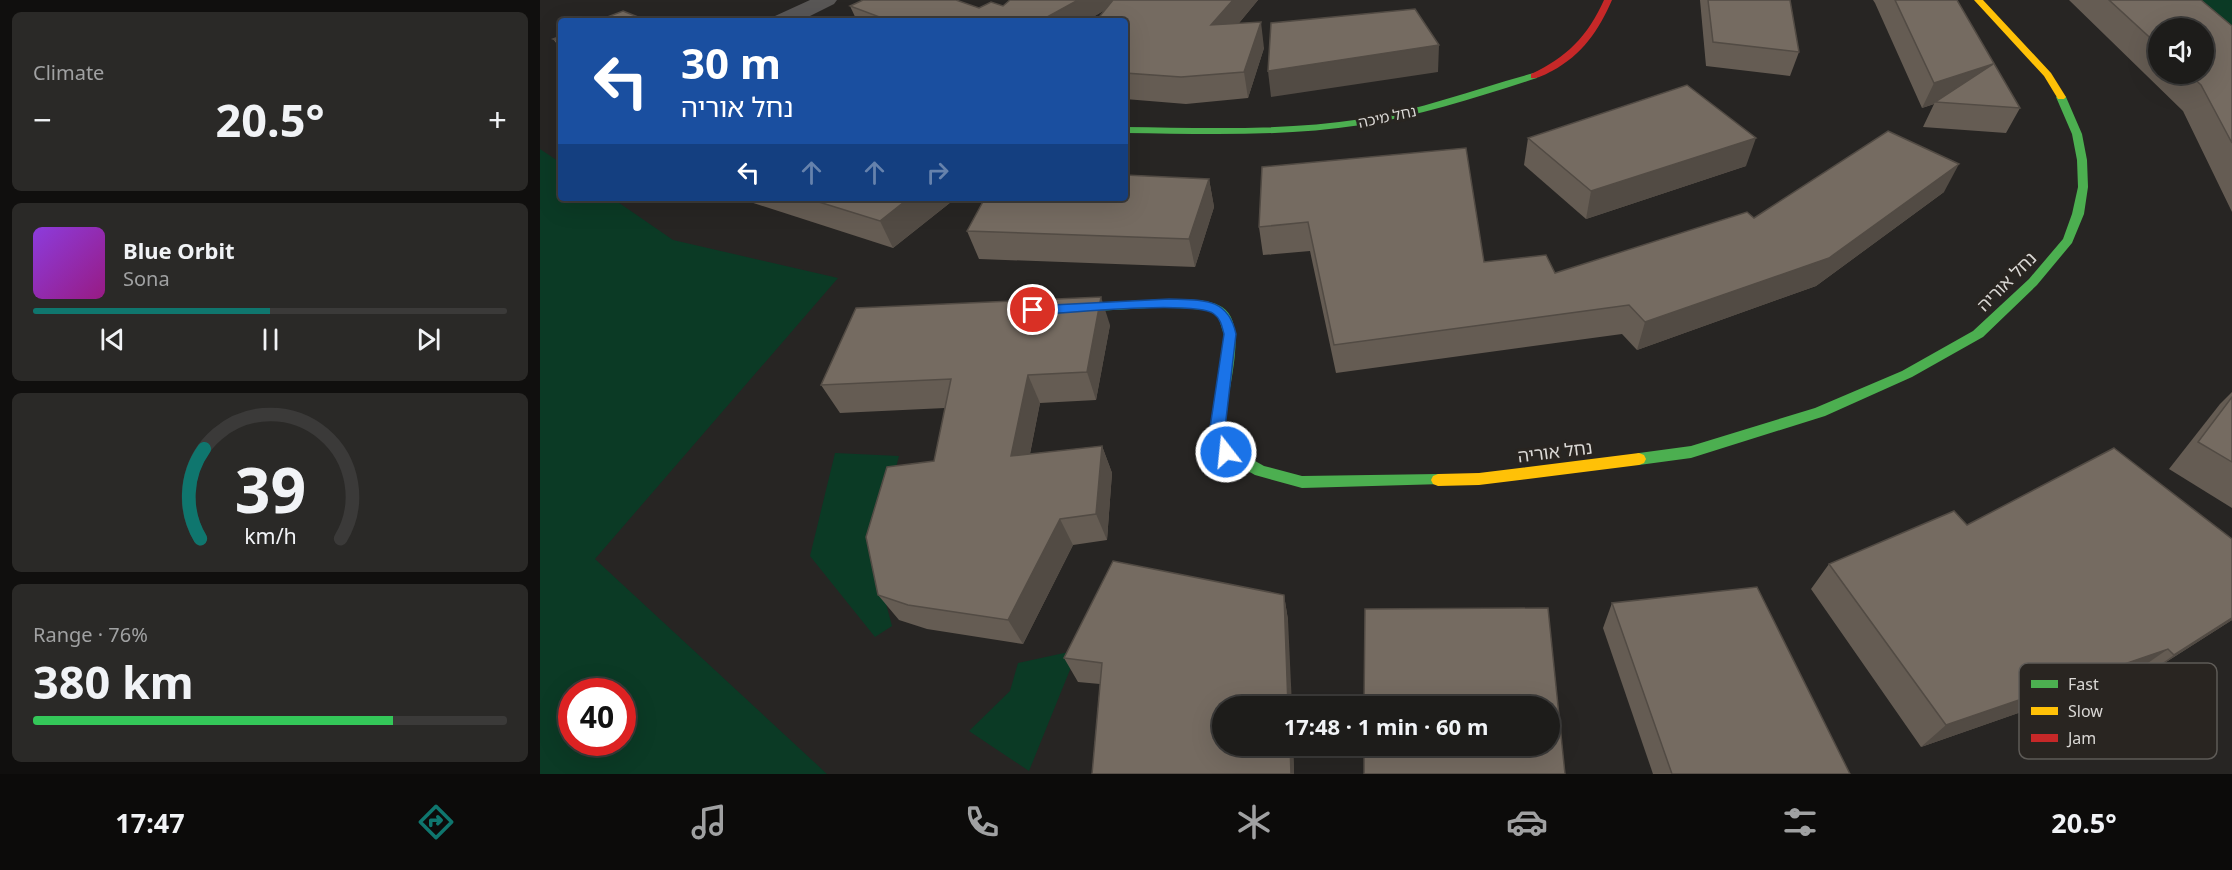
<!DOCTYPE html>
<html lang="en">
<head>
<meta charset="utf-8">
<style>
	:root { --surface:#1d1c1a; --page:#2a2927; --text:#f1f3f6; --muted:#a0a1a2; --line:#3b3a39; --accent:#0f766e }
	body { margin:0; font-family:"Noto Sans","Noto Sans Hebrew",sans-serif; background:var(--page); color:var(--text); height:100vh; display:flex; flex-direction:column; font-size:22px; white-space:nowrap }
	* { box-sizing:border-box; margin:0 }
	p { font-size:20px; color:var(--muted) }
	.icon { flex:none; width:33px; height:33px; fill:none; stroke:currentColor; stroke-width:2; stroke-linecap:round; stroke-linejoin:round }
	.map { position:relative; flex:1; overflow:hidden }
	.panel { display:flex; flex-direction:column; gap:12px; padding:12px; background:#100f0e; width:540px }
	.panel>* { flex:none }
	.banner { position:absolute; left:18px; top:18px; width:570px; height:183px; border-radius:6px; box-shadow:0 6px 24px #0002,0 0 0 2px var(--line); background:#1a4fa0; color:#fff; overflow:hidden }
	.tools { position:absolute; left:1608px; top:18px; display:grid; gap:12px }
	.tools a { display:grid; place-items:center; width:66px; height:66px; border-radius:50%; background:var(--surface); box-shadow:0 6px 24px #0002,0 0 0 2px var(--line); font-size:30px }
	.speed { position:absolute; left:18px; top:678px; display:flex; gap:12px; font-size:30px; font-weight:700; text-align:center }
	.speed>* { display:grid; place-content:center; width:78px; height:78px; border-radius:50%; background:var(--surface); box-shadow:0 6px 24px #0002,0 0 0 2px var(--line); line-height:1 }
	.speed .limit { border:9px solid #d22; background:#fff; color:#111 }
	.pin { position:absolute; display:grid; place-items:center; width:51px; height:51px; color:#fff; margin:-26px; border:3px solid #fff; border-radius:50%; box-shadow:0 2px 6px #0007 }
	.me { position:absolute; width:66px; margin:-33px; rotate:344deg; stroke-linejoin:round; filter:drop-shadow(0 0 4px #0008) }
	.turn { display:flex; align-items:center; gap:21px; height:126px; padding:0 24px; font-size:27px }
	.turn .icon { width:78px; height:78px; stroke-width:2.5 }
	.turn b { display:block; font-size:42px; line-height:51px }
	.lanes { display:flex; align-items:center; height:57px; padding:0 24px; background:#0003; justify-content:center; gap:30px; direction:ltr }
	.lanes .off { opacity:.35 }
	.big { font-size:45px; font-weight:700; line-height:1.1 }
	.panel .widget { flex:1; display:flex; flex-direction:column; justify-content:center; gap:9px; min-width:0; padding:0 21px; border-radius:9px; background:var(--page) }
	.panel .dial { align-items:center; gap:0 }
	.dial svg { height:156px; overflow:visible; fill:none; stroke:var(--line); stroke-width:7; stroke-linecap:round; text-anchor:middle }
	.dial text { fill:var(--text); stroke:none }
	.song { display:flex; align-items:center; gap:18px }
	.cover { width:72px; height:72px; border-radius:9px; background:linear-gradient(135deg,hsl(270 70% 55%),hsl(310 70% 35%)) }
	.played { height:6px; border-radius:3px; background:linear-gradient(90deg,var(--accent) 50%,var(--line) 50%) }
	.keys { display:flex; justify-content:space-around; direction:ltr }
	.heat { display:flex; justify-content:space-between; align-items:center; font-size:33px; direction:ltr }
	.charge { height:9px; border-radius:4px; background:linear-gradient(90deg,#34c759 76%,var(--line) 0) }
	.trip { position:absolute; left:672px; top:696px; width:348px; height:60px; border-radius:30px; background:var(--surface); box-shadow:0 6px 24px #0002,0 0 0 2px var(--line); font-weight:700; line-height:60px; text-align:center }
	.tab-bar { display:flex; height:96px; justify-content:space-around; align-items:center; background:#0c0b0a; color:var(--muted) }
	.tab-bar .icon { width:42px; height:42px }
	.tab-bar .selected { color:var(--accent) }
	.tab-bar b { font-size:27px; color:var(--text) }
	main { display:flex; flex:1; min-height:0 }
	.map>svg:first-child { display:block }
	.green { fill:#0b3a25; fill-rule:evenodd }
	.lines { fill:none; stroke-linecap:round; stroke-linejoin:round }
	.street { fill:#585655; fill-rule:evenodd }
	.fast { fill:#4caf50; fill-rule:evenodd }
	.slow { fill:#ffc107; fill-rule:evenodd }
	.jam { fill:#c62828; fill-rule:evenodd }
	.wall { fill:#655c53; fill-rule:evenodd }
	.shaded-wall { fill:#524b44 }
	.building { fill:#756b61; stroke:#524b44; stroke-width:1.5 }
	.route { fill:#1a73e8; stroke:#114b97; stroke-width:1.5 }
	.labels { text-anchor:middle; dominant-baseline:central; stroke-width:6; stroke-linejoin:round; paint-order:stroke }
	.far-street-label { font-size:15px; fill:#dad8d5; stroke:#292521 }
	.street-label { font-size:18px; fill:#dad8d5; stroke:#292521 }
	.key { fill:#292521; stroke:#5e5b57; stroke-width:1.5 }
	.key-label { font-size:16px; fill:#dad8d5 }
</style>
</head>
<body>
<main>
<section class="panel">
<div class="widget"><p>Climate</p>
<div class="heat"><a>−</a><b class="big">20.5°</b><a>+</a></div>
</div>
<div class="widget">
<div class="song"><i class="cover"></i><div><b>Blue Orbit</b><p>Sona</p></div></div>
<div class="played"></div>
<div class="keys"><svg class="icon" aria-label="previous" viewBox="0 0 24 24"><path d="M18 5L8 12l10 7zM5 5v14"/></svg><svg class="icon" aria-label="pause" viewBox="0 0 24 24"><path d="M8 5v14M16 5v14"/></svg><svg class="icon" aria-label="next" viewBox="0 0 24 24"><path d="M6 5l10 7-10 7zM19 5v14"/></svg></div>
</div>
<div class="widget dial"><svg viewBox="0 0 100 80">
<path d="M14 69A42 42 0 1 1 86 69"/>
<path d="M14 69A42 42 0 0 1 16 23" stroke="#0f766e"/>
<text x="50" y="56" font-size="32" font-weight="700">39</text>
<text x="50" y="72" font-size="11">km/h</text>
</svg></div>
<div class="widget"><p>Range · 76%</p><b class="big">380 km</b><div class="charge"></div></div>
</section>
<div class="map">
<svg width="1692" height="774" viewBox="0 0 1692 774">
	<rect width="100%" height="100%" fill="#272523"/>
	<g class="green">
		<polygon points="1651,0 1692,0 1692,28"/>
		<path d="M0 149 21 163V198H72L133 240 298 278 55 559 287 774H0ZM32 692H82V742H32Z"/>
		<polygon points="295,453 359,456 333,555 352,626 335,637 270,556"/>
		<polygon points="538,650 489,771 429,731 470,691 478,663"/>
	</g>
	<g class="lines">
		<polygon class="street" points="270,0 297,0 294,4 260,21 232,21 235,16"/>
		<g class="fast">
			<path d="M994 73 997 74V78C941 96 880 116 821 125 743 137 664 134 585 133V127C664 128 744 131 822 119 881 110 937 88 994 73Z"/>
			<polygon points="1521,94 1526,97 1542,134 1547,160 1548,187 1544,214 1532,243 1497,285 1443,337 1372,377 1285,416 1151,458 1099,465 1094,463 1092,459 1094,455 1099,453 1151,446 1275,408 1362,371 1433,331 1489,279 1523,239 1532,214 1538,187 1537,160 1532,134 1516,97"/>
			<path d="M627 299C644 300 667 298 682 307 711 325 684 398 685 427 685 434 690 442 692 448L724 466 762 476 898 474 903 476 905 480 903 484 762 488 715 475 681 456 671 428 684 335 679 319 674 313 666 310 627 307 519 313 513 309 519 305Z"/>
		</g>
		<g class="slow">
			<polygon points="1434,0 1443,0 1511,73 1526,97 1524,99 1518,99 1504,76"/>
			<polygon points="1099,453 1104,455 1106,459 1104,463 1099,465 939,485 898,486 893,484 891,480 893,476 898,474 939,473"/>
		</g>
		<path class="jam" d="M1064 0H1072C1059 30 1042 55 1012 71 1006 74 998 79 991 78V74C1026 58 1048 36 1064 0Z"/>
	</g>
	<g class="wall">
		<polygon points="470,0 718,0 699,23 724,48 708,98 646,104 585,99 585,21 565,10 546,21 317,21 310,6 439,8 463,6"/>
		<polygon points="1160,0 1250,0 1259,52 1250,76 1166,66"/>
		<polygon points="1333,0 1417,0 1480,108 1466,133 1383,127 1394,104 1382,108 1335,3"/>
		<path d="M1529 0H1661L1692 26V212L1643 111ZM1618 28 1664 74H1618Z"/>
		<polygon points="21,36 21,49 13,39"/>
		<polygon points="988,138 1206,166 1046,219 984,165"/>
		<polygon points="722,167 944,262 1015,273 1214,218 1404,192 1276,286 1097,350 1082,334 796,373 770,251 723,255 719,227"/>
		<polygon points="669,179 674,207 655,267 439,259 427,231"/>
		<polygon points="198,198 416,198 353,248"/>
		<polygon points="570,325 556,400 500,403 490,454 562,446 572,473 567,540 533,545 483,644 387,629 359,620 338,595 394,461 405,408 300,413 281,385"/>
		<polygon points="1692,392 1692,508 1629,469 1680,404"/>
		<polygon points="1427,525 1692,620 1601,678 1595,672 1381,747 1271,589 1289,564"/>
		<polygon points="744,595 748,620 682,746 753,746 754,774 552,774 560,684 538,682 524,658"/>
		<polygon points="1072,603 1310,774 1113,774 1063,628"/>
	</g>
	<g class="shaded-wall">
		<polygon points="538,0 582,0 546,21 500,21"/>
		<polygon points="693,0 718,0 675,52 671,25"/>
		<polygon points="721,22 724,48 708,98 704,72"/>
		<polygon points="899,45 898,72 731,97 728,71"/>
		<polygon points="1453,64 1395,102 1394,104 1382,108 1394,83"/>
		<polygon points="1216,138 1206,166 1046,219 1051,191"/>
		<polygon points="1419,164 1404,192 1276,286 1097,350 1105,322"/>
		<polygon points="669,179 674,207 655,267 649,239"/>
		<polygon points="369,198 416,198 353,248 340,221"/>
		<polygon points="561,297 570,325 556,400 547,372"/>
		<polygon points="488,375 500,403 484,483 471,456"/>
		<polygon points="562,446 572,473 567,540 556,514"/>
		<polygon points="520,519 533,545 483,644 468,620"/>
		<polygon points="744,595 748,620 752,706 748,706"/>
		<polygon points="1692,618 1692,620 1601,678 1634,655"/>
		<polygon points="1628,649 1595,672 1381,747 1406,725"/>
		<polygon points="750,746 753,746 754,774 751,774"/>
	</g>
	<g class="building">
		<polygon points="323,0 416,0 439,8 451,2 463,6 470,0 538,0 500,21 350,21 310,6"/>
		<polygon points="573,0 693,0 671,25 721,22 704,72 641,77 585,73 585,21 556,21"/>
		<polygon points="1168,0 1250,0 1259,52 1173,42"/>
		<polygon points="1355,0 1417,0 1480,108 1395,102 1453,64 1394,83"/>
		<polygon points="1569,0 1661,0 1692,26 1692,143 1661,85 1649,74 1664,74 1664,28 1618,28 1618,45"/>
		<polygon points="875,9 899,45 728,71 731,23"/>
		<polygon points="83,11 108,21 57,21"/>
		<polygon points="21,36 21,42 13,39"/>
		<polygon points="1147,85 1216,138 1051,191 988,138"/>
		<polygon points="1348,131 1419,164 1289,258 1105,322 1089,305 794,345 768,222 719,227 722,167 926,148 944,262 1006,255 1015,273 1207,212 1214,218"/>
		<polygon points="585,175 669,179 649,239 427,231 445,198 585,198"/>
		<polygon points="266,198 369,198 340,221"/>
		<polygon points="561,297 547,372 488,375 471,456 562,446 556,514 520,519 468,620 368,605 338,595 326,537 347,467 394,461 411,379 281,385 316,308"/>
		<polygon points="1692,397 1692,462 1658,442"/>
		<polygon points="1574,448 1692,539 1692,618 1634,655 1628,649 1406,725 1289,564 1414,511 1427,525"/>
		<polygon points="573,561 744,595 748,706 682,706 682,746 750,746 751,774 552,774 562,663 524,658"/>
		<polygon points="1217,587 1310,774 1132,774 1072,603"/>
		<polygon points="1008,608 1025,774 824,774 824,746 1010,746 1010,706 824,706 825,609"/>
	</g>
	<path class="route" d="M629 299C662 300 688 297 696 334L685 428 694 452 692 456H681L670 428 684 334C682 327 681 319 674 314 656 300 522 313 493 315L487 310 493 306Z"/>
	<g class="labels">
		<g class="far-street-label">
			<text transform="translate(847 116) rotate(-12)">נחל מיכה</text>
		</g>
		<g class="street-label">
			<text transform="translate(1466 281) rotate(-45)">נחל אוריה</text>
			<text transform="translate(1015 451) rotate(-7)">נחל אוריה</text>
		</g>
	</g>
	<rect x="1479" y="663" width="198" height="96" rx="9" class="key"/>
	<rect x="1491" y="680" width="27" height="8" fill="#4caf50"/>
	<rect x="1491" y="707" width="27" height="8" fill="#ffc107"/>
	<rect x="1491" y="734" width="27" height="8" fill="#c62828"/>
	<g class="key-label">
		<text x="1528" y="690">Fast</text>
		<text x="1528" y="717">Slow</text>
		<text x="1528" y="744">Jam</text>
	</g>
</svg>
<div class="tools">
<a><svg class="icon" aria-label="sound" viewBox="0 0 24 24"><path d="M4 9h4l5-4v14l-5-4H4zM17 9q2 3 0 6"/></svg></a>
</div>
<div class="speed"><div class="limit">40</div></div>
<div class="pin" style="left:493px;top:310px;background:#d93025"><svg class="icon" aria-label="arrive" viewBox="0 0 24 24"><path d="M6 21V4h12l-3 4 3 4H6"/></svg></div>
<svg class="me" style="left:686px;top:452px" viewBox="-20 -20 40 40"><circle r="17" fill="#1a73e8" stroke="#fff" stroke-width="3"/><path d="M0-11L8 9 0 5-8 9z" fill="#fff"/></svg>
<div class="trip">17:48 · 1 min · 60 m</div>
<div class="banner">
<div class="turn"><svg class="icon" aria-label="left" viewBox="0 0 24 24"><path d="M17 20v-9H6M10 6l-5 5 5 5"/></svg><div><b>30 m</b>נחל אוריה</div></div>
<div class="lanes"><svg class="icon" aria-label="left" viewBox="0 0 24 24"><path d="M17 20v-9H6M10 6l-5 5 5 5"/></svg><svg class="icon off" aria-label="ahead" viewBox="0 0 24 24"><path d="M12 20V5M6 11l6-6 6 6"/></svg><svg class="icon off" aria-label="ahead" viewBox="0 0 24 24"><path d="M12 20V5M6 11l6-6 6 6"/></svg><svg class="icon off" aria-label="right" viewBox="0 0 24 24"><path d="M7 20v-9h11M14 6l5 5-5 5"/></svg></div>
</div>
</div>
</main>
<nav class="tab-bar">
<b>17:47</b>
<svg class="icon selected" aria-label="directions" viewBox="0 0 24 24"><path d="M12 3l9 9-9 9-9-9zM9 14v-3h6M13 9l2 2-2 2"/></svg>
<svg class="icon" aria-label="music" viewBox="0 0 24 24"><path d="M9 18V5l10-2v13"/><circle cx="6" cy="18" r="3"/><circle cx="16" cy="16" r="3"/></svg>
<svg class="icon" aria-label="phone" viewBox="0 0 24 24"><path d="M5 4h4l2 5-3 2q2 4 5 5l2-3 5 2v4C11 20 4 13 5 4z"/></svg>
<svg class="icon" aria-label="climate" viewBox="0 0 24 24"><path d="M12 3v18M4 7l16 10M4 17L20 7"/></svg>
<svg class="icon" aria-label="car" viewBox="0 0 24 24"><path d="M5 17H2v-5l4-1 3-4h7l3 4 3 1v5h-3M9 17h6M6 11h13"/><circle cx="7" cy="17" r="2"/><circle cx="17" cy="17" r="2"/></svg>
<svg class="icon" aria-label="filters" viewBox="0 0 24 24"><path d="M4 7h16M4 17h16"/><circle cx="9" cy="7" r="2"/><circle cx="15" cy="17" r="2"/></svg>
<b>20.5°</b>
</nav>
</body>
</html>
